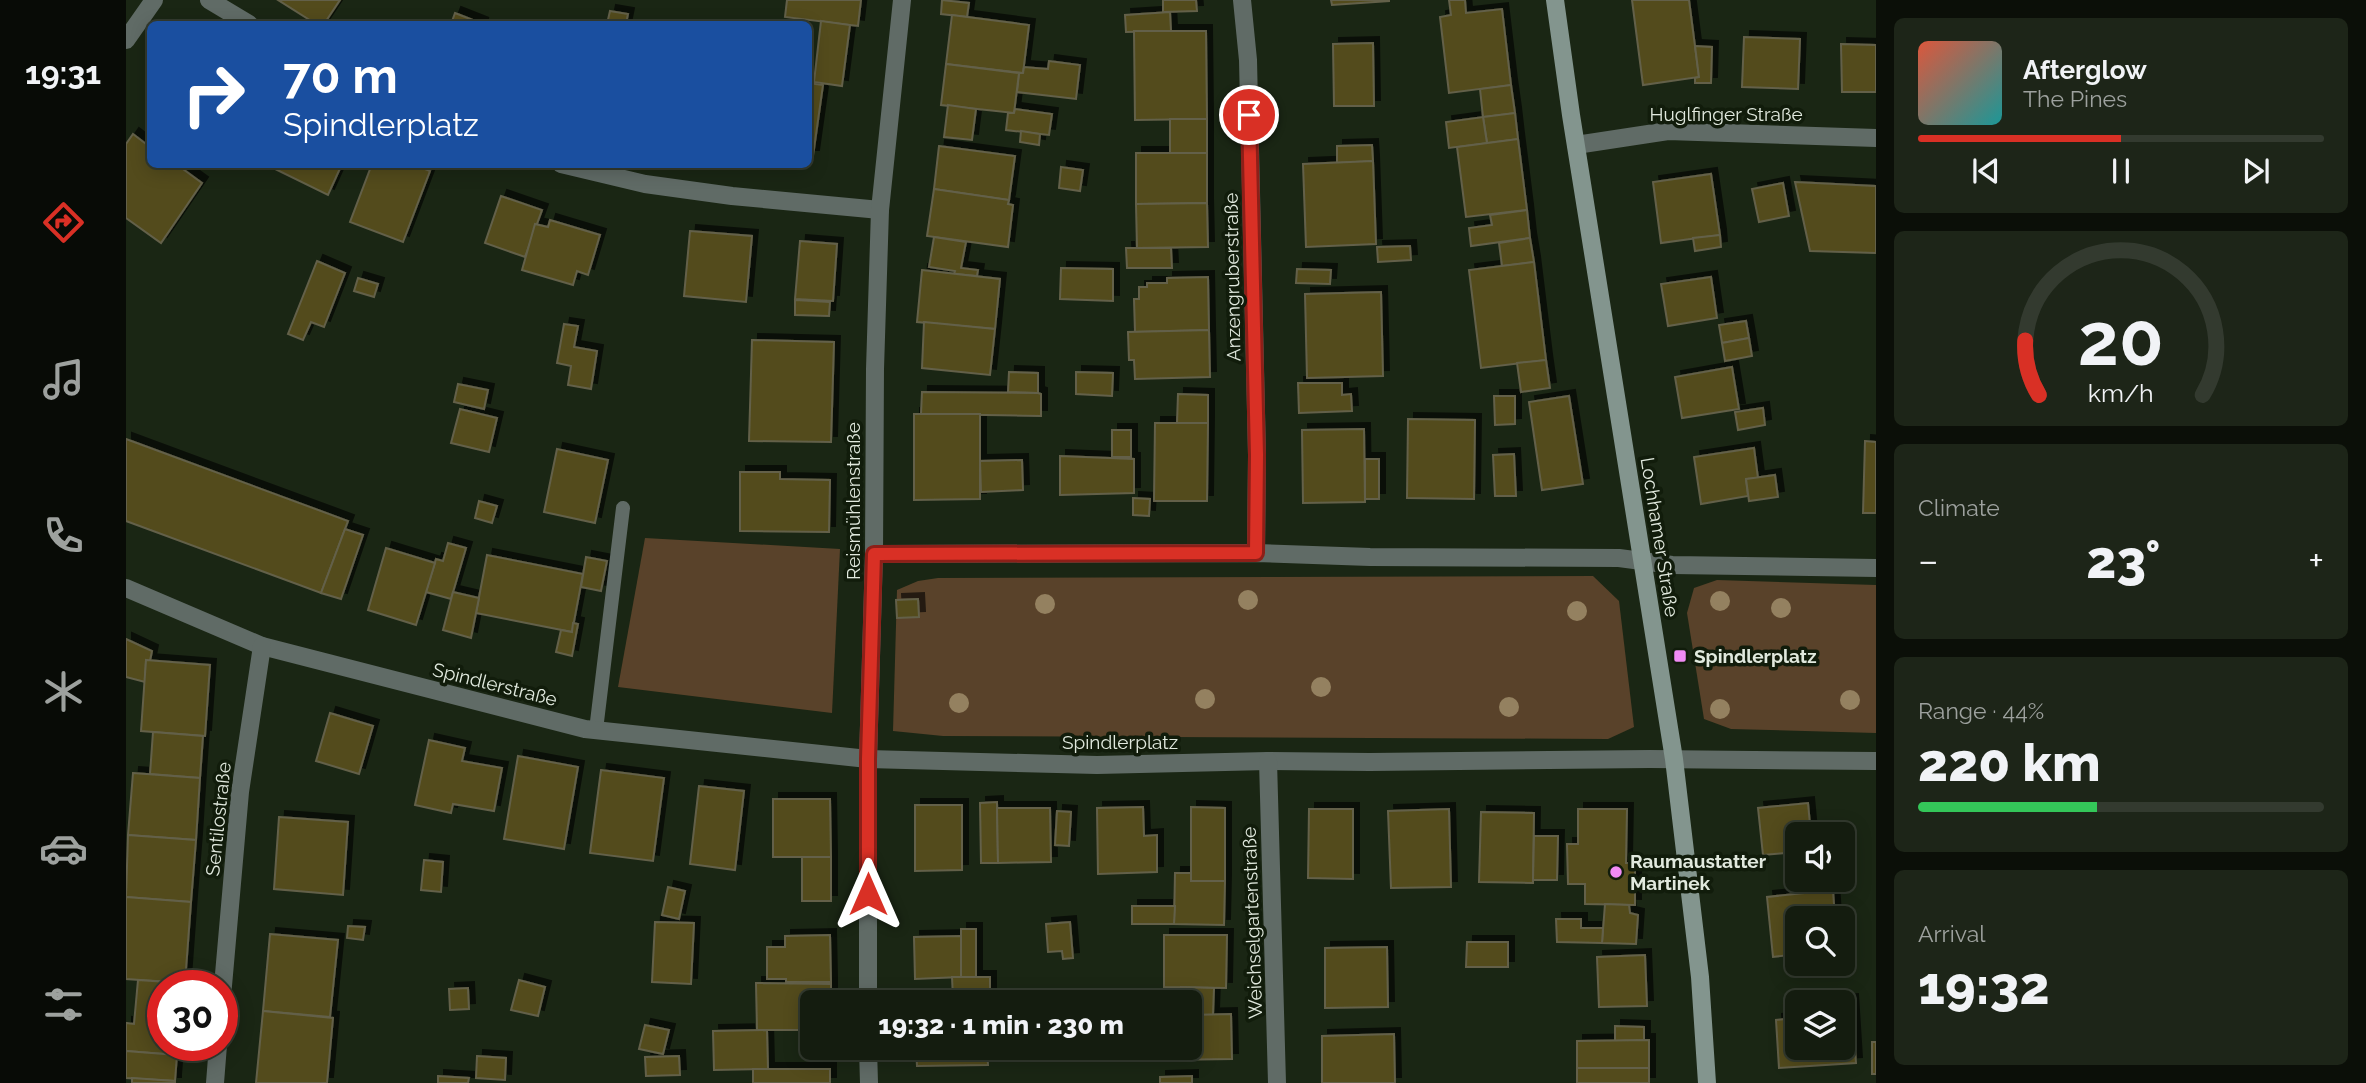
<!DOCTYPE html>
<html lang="en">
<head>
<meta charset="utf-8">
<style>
	:root { --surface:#141c0f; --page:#1d2518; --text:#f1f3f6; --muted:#9da19e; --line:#333a2f; --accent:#d93025 }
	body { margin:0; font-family:Raleway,sans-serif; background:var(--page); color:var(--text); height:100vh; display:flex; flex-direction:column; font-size:26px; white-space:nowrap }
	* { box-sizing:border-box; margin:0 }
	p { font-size:23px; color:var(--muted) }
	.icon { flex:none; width:38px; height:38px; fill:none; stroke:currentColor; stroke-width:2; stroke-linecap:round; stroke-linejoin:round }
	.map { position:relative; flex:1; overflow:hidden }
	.panel { display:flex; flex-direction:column; gap:18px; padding:18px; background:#0b0f08; width:490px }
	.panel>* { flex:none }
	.guide { position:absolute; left:21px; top:21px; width:665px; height:147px; border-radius:10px; box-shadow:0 4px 18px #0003,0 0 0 2px var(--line); background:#1a4fa0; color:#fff; overflow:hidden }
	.fabs { position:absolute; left:1659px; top:822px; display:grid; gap:14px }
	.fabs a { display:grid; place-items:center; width:70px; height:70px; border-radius:10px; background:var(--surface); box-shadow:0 4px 18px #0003,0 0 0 2px var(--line); font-size:35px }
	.speed { position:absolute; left:21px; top:970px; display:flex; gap:14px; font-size:35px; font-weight:700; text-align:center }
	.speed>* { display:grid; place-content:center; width:91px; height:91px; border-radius:50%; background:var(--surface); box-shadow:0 4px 18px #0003,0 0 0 2px var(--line); line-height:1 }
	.speed .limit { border:10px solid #d22; background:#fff; color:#111 }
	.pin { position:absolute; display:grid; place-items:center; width:60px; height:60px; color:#fff; margin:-30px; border:4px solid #fff; border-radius:50%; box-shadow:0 2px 7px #0007 }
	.me { position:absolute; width:77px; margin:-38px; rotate:0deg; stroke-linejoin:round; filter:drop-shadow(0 0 5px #0008) }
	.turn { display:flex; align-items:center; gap:24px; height:147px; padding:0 21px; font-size:32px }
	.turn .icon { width:91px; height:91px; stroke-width:2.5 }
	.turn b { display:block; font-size:49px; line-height:60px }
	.big { font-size:52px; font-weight:800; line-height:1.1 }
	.panel .card { flex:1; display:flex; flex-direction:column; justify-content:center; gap:10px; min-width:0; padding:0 24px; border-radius:10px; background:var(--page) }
	.panel .dial { align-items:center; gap:0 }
	.dial svg { height:182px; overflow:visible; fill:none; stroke:var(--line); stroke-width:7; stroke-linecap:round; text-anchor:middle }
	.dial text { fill:var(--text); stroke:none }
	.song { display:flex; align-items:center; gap:21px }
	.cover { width:84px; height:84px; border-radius:10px; background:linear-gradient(135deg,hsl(10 70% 55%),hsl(180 70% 35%)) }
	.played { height:7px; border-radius:4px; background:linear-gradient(90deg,var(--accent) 50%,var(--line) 50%) }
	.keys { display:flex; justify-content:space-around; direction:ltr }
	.heat { display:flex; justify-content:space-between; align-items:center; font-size:38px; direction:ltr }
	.charge { height:10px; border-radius:5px; background:linear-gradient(90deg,#34c759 44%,var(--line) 0) }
	.trip { position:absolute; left:674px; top:990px; width:402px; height:70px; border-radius:10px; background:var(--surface); box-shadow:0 4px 18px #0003,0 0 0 2px var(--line); font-weight:800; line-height:70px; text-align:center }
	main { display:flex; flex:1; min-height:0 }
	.dock { display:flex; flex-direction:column; width:126px; justify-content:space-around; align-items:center; background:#080b06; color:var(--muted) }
	.dock .icon { width:49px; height:49px }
	.dock .active { color:var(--accent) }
	.dock b { font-size:32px; color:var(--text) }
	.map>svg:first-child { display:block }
	.green { fill:#59422a }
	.building { fill:#534c1c; stroke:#636049; stroke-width:2; filter:url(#shadow) }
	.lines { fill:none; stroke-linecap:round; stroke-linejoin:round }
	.service { stroke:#606b66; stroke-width:14 }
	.minor { stroke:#606b66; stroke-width:18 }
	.secondary { stroke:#83958e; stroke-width:18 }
	.tree { fill:#948160 }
	.route-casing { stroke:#8d1f18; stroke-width:18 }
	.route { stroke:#d93025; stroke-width:12 }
	.poi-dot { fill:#f18bf5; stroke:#111c0b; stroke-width:2.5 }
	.labels { text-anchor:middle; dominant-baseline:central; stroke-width:7; stroke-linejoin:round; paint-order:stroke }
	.street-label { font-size:19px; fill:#e1e9de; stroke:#111c0b }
	.poi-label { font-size:19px; font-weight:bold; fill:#e1e9de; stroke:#111c0b; text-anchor:start }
</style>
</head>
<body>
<main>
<nav class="dock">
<b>19:31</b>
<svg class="icon active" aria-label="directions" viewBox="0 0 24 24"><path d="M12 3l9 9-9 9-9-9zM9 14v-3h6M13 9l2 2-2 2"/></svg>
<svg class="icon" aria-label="music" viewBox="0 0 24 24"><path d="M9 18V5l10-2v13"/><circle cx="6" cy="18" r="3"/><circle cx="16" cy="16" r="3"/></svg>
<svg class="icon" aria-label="phone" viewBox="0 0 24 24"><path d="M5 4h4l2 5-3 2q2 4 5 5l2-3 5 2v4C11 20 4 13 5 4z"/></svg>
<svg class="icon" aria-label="climate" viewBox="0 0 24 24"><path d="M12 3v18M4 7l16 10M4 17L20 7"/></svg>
<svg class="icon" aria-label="car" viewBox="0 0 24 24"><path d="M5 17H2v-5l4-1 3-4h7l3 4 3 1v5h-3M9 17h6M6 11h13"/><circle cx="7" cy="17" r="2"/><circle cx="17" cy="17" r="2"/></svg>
<svg class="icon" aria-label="filters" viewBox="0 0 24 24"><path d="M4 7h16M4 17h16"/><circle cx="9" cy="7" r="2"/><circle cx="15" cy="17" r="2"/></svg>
</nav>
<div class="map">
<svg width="1750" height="1083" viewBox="0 0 1750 1083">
	<defs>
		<filter id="shadow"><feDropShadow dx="6" dy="-6" stdDeviation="0" flood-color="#0009"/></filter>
	</defs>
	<rect width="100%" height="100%" fill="#1a2614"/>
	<g class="green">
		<polygon points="519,538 714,549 706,713 492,687"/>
		<polygon points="1467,576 1493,601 1508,727 1482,739 817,736 767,731 771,590 792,581 812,578"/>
		<polygon points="1591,580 1750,585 1750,733 1605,729 1578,719 1561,613 1568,588"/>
	</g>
	<g class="building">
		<polygon points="152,0 214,0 198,24 190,24"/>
		<polygon points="661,0 735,0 732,26 659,17"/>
		<polygon points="816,0 843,3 841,17 815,14"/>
		<polygon points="1037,0 1070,0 1071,11 1037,12"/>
		<polygon points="1205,0 1263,0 1263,1 1206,5"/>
		<polygon points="1323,0 1339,0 1340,13 1376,9 1385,85 1323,93 1314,17 1325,15"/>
		<polygon points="1506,0 1563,0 1573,77 1517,85"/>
		<polygon points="484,11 502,14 500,24 481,24"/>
		<polygon points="1044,12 1045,31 1000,32 999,15"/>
		<polygon points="329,13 357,24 325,24"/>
		<polygon points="826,15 903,25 897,73 820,64"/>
		<polygon points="695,21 724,25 716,86 688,82"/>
		<polygon points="1008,31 1080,31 1081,119 1009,120"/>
		<polygon points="1618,37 1674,39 1672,89 1616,87"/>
		<polygon points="1247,43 1248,106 1208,106 1207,44"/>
		<polygon points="1715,44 1750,45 1750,92 1716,92"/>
		<polygon points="1569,46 1586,47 1585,83 1569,83 1569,78 1573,77"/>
		<polygon points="923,61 954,65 950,99 891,92 893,73 897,73 898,67 922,69"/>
		<polygon points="820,64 893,73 888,113 815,105"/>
		<polygon points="682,83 697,85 687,156 682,156"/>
		<polygon points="1385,85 1389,113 1357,117 1354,89"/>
		<polygon points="822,105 850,109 846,140 818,137"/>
		<polygon points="889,109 926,114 923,135 880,130 882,113 888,113"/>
		<polygon points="1389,113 1392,139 1361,143 1357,117"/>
		<polygon points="1357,117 1361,143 1323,148 1320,122"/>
		<rect x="1044" y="119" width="37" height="34"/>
		<polygon points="895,131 914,134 913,145 894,142"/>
		<polygon points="7,134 24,147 24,164 50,164 76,183 35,243 0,218 0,144"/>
		<polygon points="1392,139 1401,210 1340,217 1331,147"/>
		<polygon points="1246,145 1247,161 1211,163 1211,146"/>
		<polygon points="813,146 889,156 883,200 808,189"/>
		<polygon points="1010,153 1081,153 1081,203 1010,204"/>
		<polygon points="1247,161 1250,244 1180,247 1177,164"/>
		<polygon points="144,164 216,164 202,195 143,166"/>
		<polygon points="246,164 287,164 304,171 277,242 224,222"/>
		<polygon points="935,167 957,170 954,191 933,188"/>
		<polygon points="1585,174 1594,235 1535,243 1527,182"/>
		<polygon points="1669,182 1750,186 1750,253 1684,251"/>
		<polygon points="1657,183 1663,216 1633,222 1626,189"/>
		<polygon points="808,189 883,200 882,204 887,205 882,247 801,236"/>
		<polygon points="375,196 416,210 399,257 359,243"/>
		<polygon points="1081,203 1082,247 1011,248 1010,204"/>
		<polygon points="1401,210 1404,238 1345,246 1343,228 1366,225 1364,215"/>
		<polygon points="424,220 474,235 462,275 451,271 447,285 396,270 409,224 422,227"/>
		<polygon points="564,231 626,236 620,302 558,296"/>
		<polygon points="1594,235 1595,247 1569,251 1567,238"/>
		<polygon points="808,237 840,242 835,268 852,270 851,276 828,274 829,271 803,267"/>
		<polygon points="1404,238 1408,262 1376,266 1373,243"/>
		<polygon points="674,241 711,244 707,301 669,299"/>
		<polygon points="1284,246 1285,260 1252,262 1251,247"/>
		<polygon points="1000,248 1045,248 1046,268 1001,268"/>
		<polygon points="191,261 219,273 198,327 185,322 177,340 162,334"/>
		<polygon points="1408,262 1420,360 1355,368 1343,270"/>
		<polygon points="935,268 987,269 987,301 934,299"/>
		<polygon points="1171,269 1205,270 1204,284 1170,283"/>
		<polygon points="796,270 874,279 869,329 791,322"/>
		<polygon points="1082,277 1083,330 1009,332 1008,299 1013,299 1013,287 1021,287 1021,283 1041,283 1041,278"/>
		<polygon points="1585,277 1591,318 1542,326 1535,284"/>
		<polygon points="232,278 252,284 248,297 228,291"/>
		<polygon points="1255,292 1257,376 1181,378 1179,294"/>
		<polygon points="669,300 704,302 703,316 669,315"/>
		<polygon points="1620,321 1623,338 1596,343 1593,325"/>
		<polygon points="798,322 869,329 864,375 796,368"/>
		<polygon points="438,324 452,326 448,347 471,351 465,389 442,385 445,366 431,363"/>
		<polygon points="1083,330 1084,377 1009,379 1008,360 1003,360 1002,332"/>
		<polygon points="1623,338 1626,356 1599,361 1596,343"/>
		<polygon points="626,340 708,342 705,442 623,441"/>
		<polygon points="1420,360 1424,388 1395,392 1391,363"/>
		<polygon points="1606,367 1613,409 1556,418 1549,377"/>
		<polygon points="883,372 912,373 912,393 882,392"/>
		<polygon points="950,372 987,373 986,396 950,394"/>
		<polygon points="1172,383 1216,383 1216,395 1225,394 1226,411 1173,413"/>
		<polygon points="332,384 362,390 358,409 328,402"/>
		<polygon points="796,392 912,393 915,394 915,416 795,414"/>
		<polygon points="1052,394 1082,395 1082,423 1051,423"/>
		<polygon points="1368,396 1389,396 1389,424 1369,425"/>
		<polygon points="1443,396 1457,484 1416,490 1403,402"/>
		<polygon points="1637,408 1639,425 1612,430 1609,412"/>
		<polygon points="334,409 371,418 363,452 325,443"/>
		<polygon points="788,414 854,414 854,499 788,500"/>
		<polygon points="1282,419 1349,420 1348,499 1281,498"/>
		<polygon points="1029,423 1082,423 1081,501 1028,501"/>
		<polygon points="1238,429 1239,502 1177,503 1176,430"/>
		<rect x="986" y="430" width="19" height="27"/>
		<polygon points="0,439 222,521 195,593 0,521"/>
		<polygon points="1739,441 1750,442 1750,513 1737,513"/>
		<polygon points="1628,448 1632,478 1620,479 1622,496 1575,504 1568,457"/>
		<polygon points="431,449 482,460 469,523 418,512"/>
		<polygon points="1388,454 1390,496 1369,496 1367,455"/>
		<polygon points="934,456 1008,459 1008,493 934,495"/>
		<rect x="1239" y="459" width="14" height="40"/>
		<polygon points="896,460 897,490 855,492 854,461"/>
		<polygon points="614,472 654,472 654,479 704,480 703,532 614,531"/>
		<polygon points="1649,475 1652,497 1623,501 1620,479"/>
		<polygon points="1007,498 1024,499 1023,516 1007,515"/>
		<polygon points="353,501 371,506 366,523 349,518"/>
		<polygon points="219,529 237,535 215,599 195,593"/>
		<polygon points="322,543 340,548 325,599 300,592 310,559 317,561"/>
		<polygon points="260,548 309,563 290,625 242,610"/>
		<polygon points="361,555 457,574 446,632 350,613"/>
		<polygon points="460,557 481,561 475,591 455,587"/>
		<polygon points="327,592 353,598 345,638 317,630"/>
		<polygon points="792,599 793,617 771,618 770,600"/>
		<polygon points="447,623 452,624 446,656 430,652 435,630 446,632"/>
		<polygon points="0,639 26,651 24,661 20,660 19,682 0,677"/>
		<polygon points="20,660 84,665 79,736 15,731"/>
		<polygon points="204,713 247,726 233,774 190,761"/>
		<polygon points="27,732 77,736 74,778 24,774"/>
		<polygon points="303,740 339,748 336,761 376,768 368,811 327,804 325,813 289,805"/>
		<polygon points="392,756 452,767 438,849 378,839"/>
		<polygon points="475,770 538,778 527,861 464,853"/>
		<polygon points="7,773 74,778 70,840 2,835"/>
		<polygon points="573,786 618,791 609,870 564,864"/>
		<polygon points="647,799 704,799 705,857 647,857"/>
		<polygon points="871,802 872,863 855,863 854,803"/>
		<polygon points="1682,803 1685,835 1671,835 1671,852 1637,855 1632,808"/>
		<polygon points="789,805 836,805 836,870 789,871"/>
		<polygon points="1017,807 1018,836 1031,835 1031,872 972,874 971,808"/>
		<polygon points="1065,807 1099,808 1099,881 1065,881"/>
		<polygon points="871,808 924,808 925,862 872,863"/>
		<polygon points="1183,809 1227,809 1227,879 1182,878"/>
		<polygon points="1323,809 1325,887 1265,888 1262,811"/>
		<polygon points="1452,809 1501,809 1500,863 1509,863 1509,905 1459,904 1459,884 1442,884 1441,844 1452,844"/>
		<polygon points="931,811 945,812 943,846 929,845"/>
		<polygon points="1355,812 1408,813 1407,883 1353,882"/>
		<polygon points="153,817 222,822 217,895 148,889"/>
		<polygon points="2,835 70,840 65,902 0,897"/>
		<polygon points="1408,836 1432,836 1431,880 1407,880"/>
		<rect x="676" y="857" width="29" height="44"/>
		<polygon points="298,860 317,862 315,892 295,890"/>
		<polygon points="1049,873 1065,873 1065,881 1099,881 1098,925 1048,924"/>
		<polygon points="542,887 559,891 553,919 536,915"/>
		<polygon points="1707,890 1709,919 1671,919 1671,954 1647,957 1641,897"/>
		<polygon points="0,897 65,902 59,983 0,979"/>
		<polygon points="1479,904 1503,905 1504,913 1512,915 1510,944 1476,943"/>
		<polygon points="1006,906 1049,906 1048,924 1006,924"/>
		<polygon points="1430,919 1455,919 1455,928 1477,928 1476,943 1431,942"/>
		<polygon points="529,922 568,923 565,984 526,982"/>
		<polygon points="944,922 947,958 937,959 936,951 922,952 920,924"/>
		<polygon points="222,926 239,927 237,940 221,938"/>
		<rect x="835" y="929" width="15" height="48"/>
		<polygon points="144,934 212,940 204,1017 137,1011"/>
		<polygon points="704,935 705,982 660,982 660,979 641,979 641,947 659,947 659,936"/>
		<polygon points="1038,935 1101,935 1100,988 1038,987"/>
		<polygon points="835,936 835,977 789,979 788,937"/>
		<polygon points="1341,942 1382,942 1382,967 1340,967"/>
		<polygon points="1261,947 1262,1007 1199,1008 1199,948"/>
		<polygon points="1519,955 1521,1006 1473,1007 1471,957"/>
		<polygon points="826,977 864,977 864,999 827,999"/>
		<polygon points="12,980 56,983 56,985 37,985 37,1045 52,1045 51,1055 0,1051 0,1023 8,1024"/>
		<polygon points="393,980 419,987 412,1016 385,1010"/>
		<polygon points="630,983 705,984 705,1003 686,1003 686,1030 631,1030"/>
		<polygon points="1055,987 1088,988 1087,1015 1064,1015 1064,1003 1055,1003"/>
		<polygon points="342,988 343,1009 324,1010 323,989"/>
		<polygon points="1726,1000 1730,1063 1653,1068 1650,1020 1659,1019 1658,1004 1671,1003 1671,1048 1717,1048 1717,1003 1677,1003"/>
		<polygon points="137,1011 207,1018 201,1083 130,1083"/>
		<polygon points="1105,1014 1106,1059 1040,1060 1039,1048 1064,1048 1064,1015"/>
		<polygon points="519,1025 543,1030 537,1054 513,1049"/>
		<polygon points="1489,1026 1518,1027 1518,1040 1489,1041"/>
		<polygon points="641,1030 642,1069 588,1070 587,1031"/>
		<polygon points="1268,1034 1269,1083 1196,1083 1196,1036"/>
		<polygon points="1523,1040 1523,1068 1451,1068 1451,1041"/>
		<rect x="1746" y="1042" width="4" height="32"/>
		<polygon points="790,1048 861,1048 862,1065 791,1066"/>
		<polygon points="0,1051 51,1055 49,1081 0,1078"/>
		<polygon points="351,1056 380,1058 379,1080 350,1078"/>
		<polygon points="553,1056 554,1075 520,1076 519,1057"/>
		<rect x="1451" y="1068" width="72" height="15"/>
		<rect x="627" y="1069" width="77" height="14"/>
		<polygon points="312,1076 343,1078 342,1083 312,1083"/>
		<polygon points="1066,1076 1066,1083 1034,1083 1034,1077"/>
		<polygon points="6,1078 49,1081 49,1083 6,1083"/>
	</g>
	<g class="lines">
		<polyline class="service" points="470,730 497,508"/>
		<g class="minor">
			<polyline points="83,0 123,24"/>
			<polyline points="1116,0 1122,60 1131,455 1130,553"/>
			<polyline points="0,40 28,0"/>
			<polyline points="1450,145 1542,131 1750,138"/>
			<polyline points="435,164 519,184 606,196 754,210"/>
			<polyline points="748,554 1130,553 1244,557 1493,558 1546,565 1750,568"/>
			<polyline points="0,588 136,646 459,729 742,759 971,765 1142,761 1244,762 1524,759 1750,761"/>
			<polyline points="1142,761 1151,1083"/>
			<polyline points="96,997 114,792 136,646"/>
			<polyline points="742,1003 742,759 748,554 749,369 754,210 776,0"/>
			<polyline points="742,1048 743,1083"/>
			<polyline points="89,1083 92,1045"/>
		</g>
		<polyline class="secondary" points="1429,0 1445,115 1548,759 1574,977 1581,1083"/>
	</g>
	<g class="tree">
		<circle cx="1122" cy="600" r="10"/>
		<circle cx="1594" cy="601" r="10"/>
		<circle cx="919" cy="604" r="10"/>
		<circle cx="1655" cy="608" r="10"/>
		<circle cx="1451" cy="611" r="10"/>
		<circle cx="1195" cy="687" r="10"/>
		<circle cx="1079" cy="699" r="10"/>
		<circle cx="1724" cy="700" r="10"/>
		<circle cx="833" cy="703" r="10"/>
		<circle cx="1383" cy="707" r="10"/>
		<circle cx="1594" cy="709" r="10"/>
	</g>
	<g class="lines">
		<defs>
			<polyline id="route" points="742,894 742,759 748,554 1130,553 1131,455 1123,115"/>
		</defs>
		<use href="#route" class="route-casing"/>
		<use href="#route" class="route"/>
	</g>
	<g class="poi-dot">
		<rect x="1547" y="649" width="14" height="14" rx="3.5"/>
		<circle cx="1490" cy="872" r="7"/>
	</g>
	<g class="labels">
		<g class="street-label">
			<text x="1600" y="114">Huglfinger Straße</text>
			<text transform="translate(1106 277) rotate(-91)">Anzengruberstraße</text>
			<text transform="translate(727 501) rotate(-90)">Reismühlenstraße</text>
			<text transform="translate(1534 537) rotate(81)">Lochhamer Straße</text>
			<text transform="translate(369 684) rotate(14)">Spindlerstraße</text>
			<text x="994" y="742">Spindlerplatz</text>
			<text transform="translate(92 819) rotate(-84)">Sentilostraße</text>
			<text transform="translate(1126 923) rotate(-92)">Weichselgartenstraße</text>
		</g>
		<g class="poi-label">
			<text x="1568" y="656">Spindlerplatz</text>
			<text x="1504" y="861">Raumaustatter<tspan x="1504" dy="22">Martinek</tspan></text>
		</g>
	</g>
</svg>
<div class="fabs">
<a><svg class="icon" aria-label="sound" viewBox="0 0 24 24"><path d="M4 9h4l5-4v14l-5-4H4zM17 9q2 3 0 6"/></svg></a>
<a><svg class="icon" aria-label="search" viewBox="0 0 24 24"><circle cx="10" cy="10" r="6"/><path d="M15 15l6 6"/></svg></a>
<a><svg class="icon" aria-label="layers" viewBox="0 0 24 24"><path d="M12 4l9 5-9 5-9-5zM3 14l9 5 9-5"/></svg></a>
</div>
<div class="speed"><div class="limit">30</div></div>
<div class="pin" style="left:1123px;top:115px;background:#d93025"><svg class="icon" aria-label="arrive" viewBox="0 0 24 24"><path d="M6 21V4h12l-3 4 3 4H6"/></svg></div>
<svg class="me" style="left:742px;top:894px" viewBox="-20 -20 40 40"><path d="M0-17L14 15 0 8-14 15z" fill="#d93025" stroke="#fff" stroke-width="4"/></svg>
<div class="trip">19:32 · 1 min · 230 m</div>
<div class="guide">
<div class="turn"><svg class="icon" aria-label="right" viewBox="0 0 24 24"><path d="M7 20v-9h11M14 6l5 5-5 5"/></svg><div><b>70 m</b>Spindlerplatz</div></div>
</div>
</div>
<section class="panel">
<div class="card">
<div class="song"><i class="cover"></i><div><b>Afterglow</b><p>The Pines</p></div></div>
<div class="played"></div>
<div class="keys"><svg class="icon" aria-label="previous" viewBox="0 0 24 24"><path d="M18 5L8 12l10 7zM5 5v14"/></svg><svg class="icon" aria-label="pause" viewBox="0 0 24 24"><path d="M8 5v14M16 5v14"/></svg><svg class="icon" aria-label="next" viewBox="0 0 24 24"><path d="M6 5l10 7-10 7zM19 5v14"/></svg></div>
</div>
<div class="card dial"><svg viewBox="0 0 100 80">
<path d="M14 69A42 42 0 1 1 86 69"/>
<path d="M14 69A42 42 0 0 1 8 45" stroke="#d93025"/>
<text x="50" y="56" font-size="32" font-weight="700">20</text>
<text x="50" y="72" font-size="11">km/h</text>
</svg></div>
<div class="card"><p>Climate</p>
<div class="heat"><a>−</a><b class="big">23°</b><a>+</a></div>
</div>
<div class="card"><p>Range · 44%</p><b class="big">220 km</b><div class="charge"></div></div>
<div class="card"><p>Arrival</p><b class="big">19:32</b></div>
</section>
</main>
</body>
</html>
